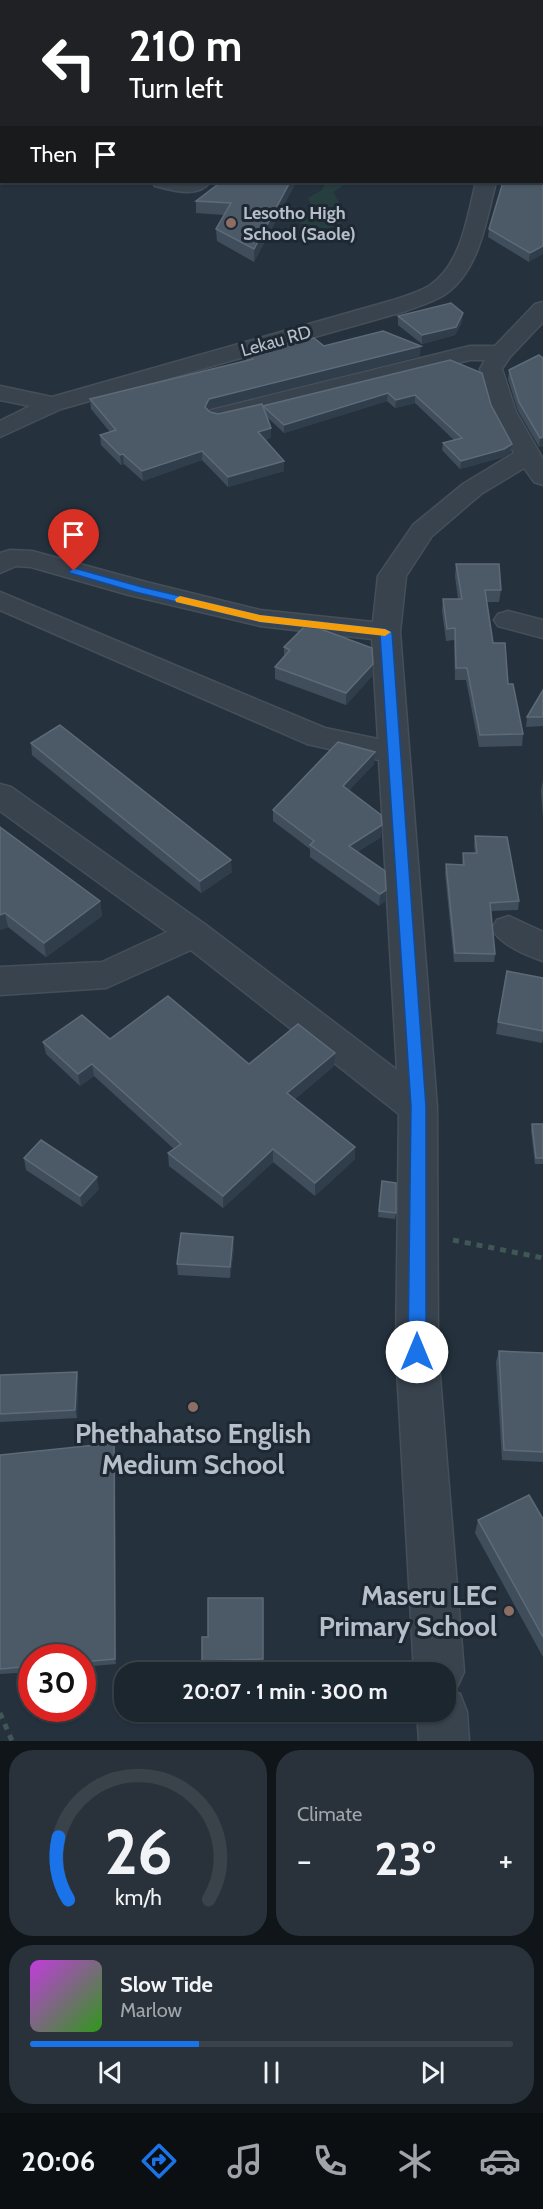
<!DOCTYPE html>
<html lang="en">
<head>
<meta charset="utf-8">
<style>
	:root { --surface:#1c262e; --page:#29323a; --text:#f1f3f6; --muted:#a0a5aa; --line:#3a434a; --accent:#1a73e8 }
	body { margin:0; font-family:Cabin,sans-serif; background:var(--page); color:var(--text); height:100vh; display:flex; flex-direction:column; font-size:22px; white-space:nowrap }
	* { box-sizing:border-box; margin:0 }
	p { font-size:20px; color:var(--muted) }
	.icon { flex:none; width:33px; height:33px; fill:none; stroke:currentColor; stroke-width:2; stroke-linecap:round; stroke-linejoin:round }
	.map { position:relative; height:1741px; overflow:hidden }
	.side { display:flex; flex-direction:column; gap:9px; padding:9px; background:#0f1519; flex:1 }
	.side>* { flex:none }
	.banner { position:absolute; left:0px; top:0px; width:543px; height:183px; box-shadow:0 2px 4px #0004,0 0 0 2px var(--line); background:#202124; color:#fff; overflow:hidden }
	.speed { position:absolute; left:18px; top:1644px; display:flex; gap:12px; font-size:30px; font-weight:700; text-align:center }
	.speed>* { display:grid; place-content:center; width:78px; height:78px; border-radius:50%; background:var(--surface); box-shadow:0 2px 4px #0004,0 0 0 2px var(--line); line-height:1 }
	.speed .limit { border:9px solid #d22; background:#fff; color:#111 }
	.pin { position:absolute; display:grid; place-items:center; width:51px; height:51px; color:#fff; margin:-62px -26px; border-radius:50% 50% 50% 0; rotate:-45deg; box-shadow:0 0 6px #0007 }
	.pin .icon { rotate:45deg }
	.me { position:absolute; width:66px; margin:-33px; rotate:0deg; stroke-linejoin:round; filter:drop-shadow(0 0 4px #0008) }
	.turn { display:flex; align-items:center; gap:21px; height:126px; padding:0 30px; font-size:27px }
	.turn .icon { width:78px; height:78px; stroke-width:2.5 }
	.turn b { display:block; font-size:42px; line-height:51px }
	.then { display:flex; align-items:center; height:57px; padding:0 30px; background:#0003; gap:12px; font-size:22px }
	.big { font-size:45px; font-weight:800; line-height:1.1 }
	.side .widget { flex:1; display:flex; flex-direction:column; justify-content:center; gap:9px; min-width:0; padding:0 21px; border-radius:24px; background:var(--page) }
	.side .dial { align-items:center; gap:0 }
	.dial svg { height:156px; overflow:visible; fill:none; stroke:var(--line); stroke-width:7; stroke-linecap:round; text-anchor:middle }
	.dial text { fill:var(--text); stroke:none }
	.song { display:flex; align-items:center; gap:18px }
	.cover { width:72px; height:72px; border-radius:9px; background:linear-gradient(135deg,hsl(290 70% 55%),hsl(110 70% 35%)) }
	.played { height:6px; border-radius:3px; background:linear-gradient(90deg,var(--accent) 35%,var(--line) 35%) }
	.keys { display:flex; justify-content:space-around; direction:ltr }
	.heat { display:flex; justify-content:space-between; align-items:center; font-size:33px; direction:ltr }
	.side .tiles { flex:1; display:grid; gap:9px; grid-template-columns:1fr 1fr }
	.widget:last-child { grid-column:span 2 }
	.trip { position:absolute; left:114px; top:1662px; width:342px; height:60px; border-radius:24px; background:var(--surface); box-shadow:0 2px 4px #0004,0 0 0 2px var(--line); font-weight:800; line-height:60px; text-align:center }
	.menu { display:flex; height:96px; justify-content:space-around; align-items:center; background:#0b0f12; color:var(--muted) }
	.menu .icon { width:42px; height:42px }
	.menu .on { color:var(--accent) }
	.menu b { font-size:27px; color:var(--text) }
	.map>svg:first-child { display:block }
	.green { fill:#273e3f }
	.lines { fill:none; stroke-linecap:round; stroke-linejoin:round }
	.minor-casing { stroke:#454f5a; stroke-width:3 }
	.major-casing { stroke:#454f5a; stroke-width:3 }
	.path { stroke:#405756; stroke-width:5; stroke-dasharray:6 6; stroke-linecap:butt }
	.minor { fill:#39434e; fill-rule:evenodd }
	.major { fill:#57636e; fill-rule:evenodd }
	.wall { fill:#404e5c }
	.shaded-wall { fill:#303e4b }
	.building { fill:#4c5a68; stroke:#5d6a77; stroke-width:1.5 }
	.route { fill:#1a73e8; stroke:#114b97; stroke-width:1.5 }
	.slow { fill:#f59e0b }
	.education-dot { fill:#8d6e63; stroke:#1e2833; stroke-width:2 }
	.labels { text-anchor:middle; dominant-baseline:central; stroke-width:6; stroke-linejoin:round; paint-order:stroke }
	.far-poi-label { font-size:18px; font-weight:bold; fill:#b5bec9; stroke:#1e2833; text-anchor:start }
	.far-street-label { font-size:18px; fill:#b5bec9; stroke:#1e2833 }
	.near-poi-label { font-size:27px; font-weight:bold; fill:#b5bec9; stroke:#1e2833 }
</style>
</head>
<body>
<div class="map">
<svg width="543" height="1741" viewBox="0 0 543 1741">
	<rect width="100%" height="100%" fill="#25323e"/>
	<path class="green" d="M326 182H341L344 185 333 192 343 209 345 218C333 235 307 228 292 219L299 210 313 209 308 198 322 190Z"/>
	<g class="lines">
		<defs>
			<g id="minor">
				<polygon points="9,0 26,0 27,2 10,2"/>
				<rect x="0" y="133" width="2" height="10"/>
				<path d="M152 182H210C198 199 172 190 155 186Z"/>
				<path d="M476 182H496C486 220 480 271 444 295 433 302 419 306 406 311L61 409 0 437V421L30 406 0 400V386L52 397 390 301C403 297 417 293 429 286 462 264 467 217 476 182Z"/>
				<polygon points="543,302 543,322 510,357 502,369 516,412 543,459 543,485 534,482 524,468 481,494 432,536 406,576 400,632 437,1107 438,1352 464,1672 456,1689 452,1691 460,1694 467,1712 469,1741 419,1741 417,1712 446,1712 446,1672 414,1672 396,1352 399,1114 191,950 106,988 0,995 0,967 102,962 167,932 0,811 0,784 11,787 206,925 397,1070 379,760 307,744 0,610 0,592 325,728 378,739 372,639 260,626 129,595 31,567 16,566 0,573 0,553 10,550 32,551 146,582 260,610 373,622 378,576 413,525 463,484 514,453 492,412 480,369 485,360 470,360 219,422 211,420 207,415 211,410 470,346 495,346 535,304"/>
				<polygon points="508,611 543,620 543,638 498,626 494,620 498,614"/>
				<path d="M509 916 543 932V961C525 955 501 945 492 929L497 920Z"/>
			</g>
			<g id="major">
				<polygon points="318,0 336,0 337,2 319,2"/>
				<rect x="542" y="94" width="1" height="11"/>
			</g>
		</defs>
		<use href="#minor" class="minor-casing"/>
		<use href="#major" class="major-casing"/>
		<g class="path">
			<polyline points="453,1240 543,1258"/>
			<polyline points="0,1713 12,1741"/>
		</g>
		<use href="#minor" class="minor"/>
		<use href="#major" class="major"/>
	</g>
	<g class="wall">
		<polygon points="372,0 543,0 543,4 542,4 542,2 376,2"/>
		<polygon points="542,5 543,6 543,64 542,63"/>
		<polygon points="0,13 2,14 2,91 0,90"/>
		<polygon points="543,155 529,262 488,237 489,229"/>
		<polygon points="221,182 296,182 254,262 217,241 216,229 224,215 196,213 196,201"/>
		<polygon points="398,316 462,322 455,335 422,344 398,325"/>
		<polygon points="324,346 420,356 209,409 208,410 210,412 218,414 263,407 450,360 491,405 512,444 511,452 503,457 460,469 442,450 443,443 454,440 415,403 395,408 387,401 284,433 267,417 271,437 265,440 284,471 228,487 202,460 143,481 124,464 121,465 101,445 100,435 110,432 91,409 90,399 246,361 246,352"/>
		<polygon points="543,358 543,446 539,447 518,411 508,379 509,370"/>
		<polygon points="456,564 501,590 499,602 487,602 493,643 508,684 523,734 522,746 479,747 466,680 455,680 454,640 446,641 442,611 443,599 458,599 455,576"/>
		<polygon points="284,647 373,664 372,676 346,705 275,679 275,667 284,656"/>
		<polygon points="543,690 543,726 526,727 527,717"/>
		<polygon points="31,743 232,872 201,893 32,755"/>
		<polygon points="375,752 374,764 349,790 381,837 357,852 385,901 379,906 310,857 310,849 273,821 273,810"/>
		<polygon points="543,780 543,817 541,791"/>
		<polygon points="0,827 100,901 102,916 46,957 8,927 0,930"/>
		<polygon points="475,836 519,901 518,910 491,911 495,954 494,962 454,962 445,873 446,864 462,865 463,853 475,853 474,845"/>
		<polygon points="507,971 543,978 543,1038 542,1043 496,1034"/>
		<polygon points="110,1039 249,1064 334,1066 295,1099 355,1147 355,1159 315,1196 273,1162 223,1208 169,1166 168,1153 174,1149 94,1076 80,1086 46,1054 43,1042"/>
		<polygon points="532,1124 543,1124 543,1164 535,1164 531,1131"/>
		<polygon points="24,1158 99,1189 82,1207 26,1170"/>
		<polygon points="382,1181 396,1213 395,1219 378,1217"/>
		<polygon points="234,1248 230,1278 178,1275 177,1264"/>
		<polygon points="499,1351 543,1353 543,1462 502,1460 496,1362"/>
		<polygon points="77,1372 78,1380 77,1418 0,1422 0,1375"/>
		<polygon points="115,1448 116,1664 82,1667 82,1658 32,1658 32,1672 0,1674 0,1455"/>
		<polygon points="543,1519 543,1657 475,1533 478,1520"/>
		<polygon points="263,1598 263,1664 203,1665 202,1661"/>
	</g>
	<g class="shaded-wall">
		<polygon points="290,182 296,182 254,262 254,249"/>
		<polygon points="543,246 543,254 529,262 530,253"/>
		<polygon points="463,313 462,322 455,335 422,344 422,335"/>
		<polygon points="421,346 420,356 209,409 205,416 205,407 209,399"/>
		<polygon points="388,393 387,401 284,433 284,425"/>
		<polygon points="415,395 415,403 395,408 396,400"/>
		<polygon points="271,428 271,437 258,442 258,432"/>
		<polygon points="543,437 543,446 539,447 540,438"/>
		<polygon points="512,444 511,452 503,457 460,469 461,461"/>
		<polygon points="202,451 202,460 143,481 142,471"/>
		<polygon points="123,454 124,464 121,465 120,455"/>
		<polygon points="284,461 284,471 228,487 228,477"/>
		<polygon points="373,664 372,676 346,705 346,693"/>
		<polygon points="375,752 374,764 343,797 343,786"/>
		<polygon points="382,825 381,837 348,857 349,846"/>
		<polygon points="231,860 232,872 201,893 200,881"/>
		<polygon points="386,890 385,901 379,906 380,894"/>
		<polygon points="100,901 102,916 46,957 44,943"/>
		<polygon points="5,913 8,927 0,930 0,915"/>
		<polygon points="335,1053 334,1066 287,1106 287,1093"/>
		<polygon points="92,1064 94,1076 80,1086 78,1074"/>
		<polygon points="355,1147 355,1159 315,1196 315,1183"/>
		<polygon points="273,1149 273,1162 223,1208 223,1196"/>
		<polygon points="97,1177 99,1189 82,1207 80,1196"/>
		<polygon points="233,1237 234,1248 230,1278 230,1267"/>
		<polygon points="77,1372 78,1380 77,1418 75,1410"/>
		<polygon points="114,1443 115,1448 116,1664 115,1659"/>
	</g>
	<g class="building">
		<polygon points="402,0 541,0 541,2 406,2"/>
		<polygon points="542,5 543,6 543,27 542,28"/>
		<polygon points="0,13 2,14 2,83 0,82"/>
		<polygon points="542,35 543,35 543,52 542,51"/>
		<polygon points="542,153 543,155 543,246 530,253 489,229 503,182 542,182"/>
		<polygon points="221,182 290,182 254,249 216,229 231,203 196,201"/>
		<polygon points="451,303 463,313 456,327 422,335 398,316"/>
		<polygon points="383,331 421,346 209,399 205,407 210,412 218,414 262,404 271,428 258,432 284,461 228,477 202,451 142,471 123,454 120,455 100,435 116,430 90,399 253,359 246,352 314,338 324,346"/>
		<polygon points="539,355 543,358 543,437 540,438 519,402 509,370"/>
		<polygon points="450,360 482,373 491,405 512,444 504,449 461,461 443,443 462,438 415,395 396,400 388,393 284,425 263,406"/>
		<polygon points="456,564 499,564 501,590 485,590 493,643 505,643 508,684 513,684 523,734 480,735 467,668 456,668 455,628 447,629 443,599 462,599"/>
		<polygon points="307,624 372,648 373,664 346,693 275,667 290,650 284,647"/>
		<polygon points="543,690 543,717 527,717"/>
		<polygon points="60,725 231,860 200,881 31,743"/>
		<polygon points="338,742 375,752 343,786 381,815 382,825 349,846 385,871 386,890 380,894 310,845 314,841 273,810"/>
		<polygon points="0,827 100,901 44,943 5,913 0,915"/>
		<polygon points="475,836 507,837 519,901 490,903 495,954 455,953 446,864 464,865 463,853 477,853"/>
		<polygon points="507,971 543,978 543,1031 498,1022"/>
		<polygon points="168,996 249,1064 298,1024 335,1053 287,1093 355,1147 315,1183 273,1149 223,1196 168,1153 181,1144 92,1064 78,1074 43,1042 82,1015 110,1039"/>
		<polygon points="532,1124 543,1124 543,1158 536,1158"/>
		<polygon points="41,1140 97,1177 80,1196 24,1158"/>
		<polygon points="382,1181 396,1183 396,1213 379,1211"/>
		<polygon points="181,1233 233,1237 230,1267 177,1264"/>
		<polygon points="499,1351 543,1353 543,1452 504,1450"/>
		<polygon points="77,1372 75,1410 0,1414 0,1375"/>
		<polygon points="114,1443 115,1659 82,1662 82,1658 32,1658 32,1666 0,1669 0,1455"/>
		<polygon points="529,1495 543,1519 543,1637 478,1520"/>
		<polygon points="208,1598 263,1598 263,1659 202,1661 202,1637 208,1637"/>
	</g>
	<polygon class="route" points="74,568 142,587 260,615 386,629 392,632 426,1107 426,1352 423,1358 417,1360 411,1358 408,1352 411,1107 380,635 260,622 135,592 70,573 69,571"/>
	<polygon class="slow" points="180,596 260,615 385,629 391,632 385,636 260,622 176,602 175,599"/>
	<g class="education-dot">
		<circle cx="231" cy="223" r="6"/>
		<circle cx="193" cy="1407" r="6"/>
		<circle cx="509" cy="1611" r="6"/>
	</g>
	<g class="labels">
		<g class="far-poi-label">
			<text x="243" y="213">Lesotho High<tspan x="243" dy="21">School (Saole)</tspan></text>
		</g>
		<g class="far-street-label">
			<text transform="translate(276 341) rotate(-16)">Lekau RD</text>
		</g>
		<g class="near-poi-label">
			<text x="193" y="1433">Phethahatso English<tspan x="193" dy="31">Medium School</tspan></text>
			<text x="497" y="1595" text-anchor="end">Maseru LEC<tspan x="497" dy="31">Primary School</tspan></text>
		</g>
	</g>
</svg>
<div class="speed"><div class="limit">30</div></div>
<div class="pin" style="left:74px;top:571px;background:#d93025"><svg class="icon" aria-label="arrive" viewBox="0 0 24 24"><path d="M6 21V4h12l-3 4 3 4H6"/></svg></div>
<svg class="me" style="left:417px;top:1352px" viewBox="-20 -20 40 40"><circle r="19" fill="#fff"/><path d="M0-13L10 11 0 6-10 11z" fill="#1a73e8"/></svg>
<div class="trip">20:07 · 1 min · 300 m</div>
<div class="banner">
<div class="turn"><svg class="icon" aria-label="left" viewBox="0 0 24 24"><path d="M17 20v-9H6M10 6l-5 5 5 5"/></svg><div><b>210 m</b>Turn left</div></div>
<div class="then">Then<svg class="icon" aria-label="arrive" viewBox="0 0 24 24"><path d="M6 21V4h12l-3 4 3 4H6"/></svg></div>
</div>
</div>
<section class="side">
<div class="tiles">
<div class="widget dial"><svg viewBox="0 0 100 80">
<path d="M14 69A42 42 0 1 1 86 69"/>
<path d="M14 69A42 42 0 0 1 9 37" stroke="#1a73e8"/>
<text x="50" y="56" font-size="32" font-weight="700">26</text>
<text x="50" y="72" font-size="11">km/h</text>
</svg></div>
<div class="widget"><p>Climate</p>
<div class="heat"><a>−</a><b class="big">23°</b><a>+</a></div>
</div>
<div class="widget">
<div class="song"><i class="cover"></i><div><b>Slow Tide</b><p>Marlow</p></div></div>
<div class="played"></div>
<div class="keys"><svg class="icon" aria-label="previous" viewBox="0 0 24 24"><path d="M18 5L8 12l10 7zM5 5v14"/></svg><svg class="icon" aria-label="pause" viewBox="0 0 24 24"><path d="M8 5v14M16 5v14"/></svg><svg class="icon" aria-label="next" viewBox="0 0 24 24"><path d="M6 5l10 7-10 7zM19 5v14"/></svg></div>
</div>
</div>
</section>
<nav class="menu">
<b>20:06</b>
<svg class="icon on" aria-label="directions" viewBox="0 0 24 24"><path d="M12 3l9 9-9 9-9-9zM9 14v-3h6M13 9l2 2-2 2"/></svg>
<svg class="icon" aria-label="music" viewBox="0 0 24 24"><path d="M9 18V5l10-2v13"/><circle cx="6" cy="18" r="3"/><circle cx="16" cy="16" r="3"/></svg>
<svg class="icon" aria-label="phone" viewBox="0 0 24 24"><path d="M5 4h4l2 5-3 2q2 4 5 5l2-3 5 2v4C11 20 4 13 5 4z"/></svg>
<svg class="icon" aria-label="climate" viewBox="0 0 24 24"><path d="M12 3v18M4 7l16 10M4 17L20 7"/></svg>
<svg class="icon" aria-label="car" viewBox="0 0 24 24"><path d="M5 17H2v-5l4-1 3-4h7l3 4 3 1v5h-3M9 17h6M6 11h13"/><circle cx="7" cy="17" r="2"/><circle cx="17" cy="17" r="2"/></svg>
</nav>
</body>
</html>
